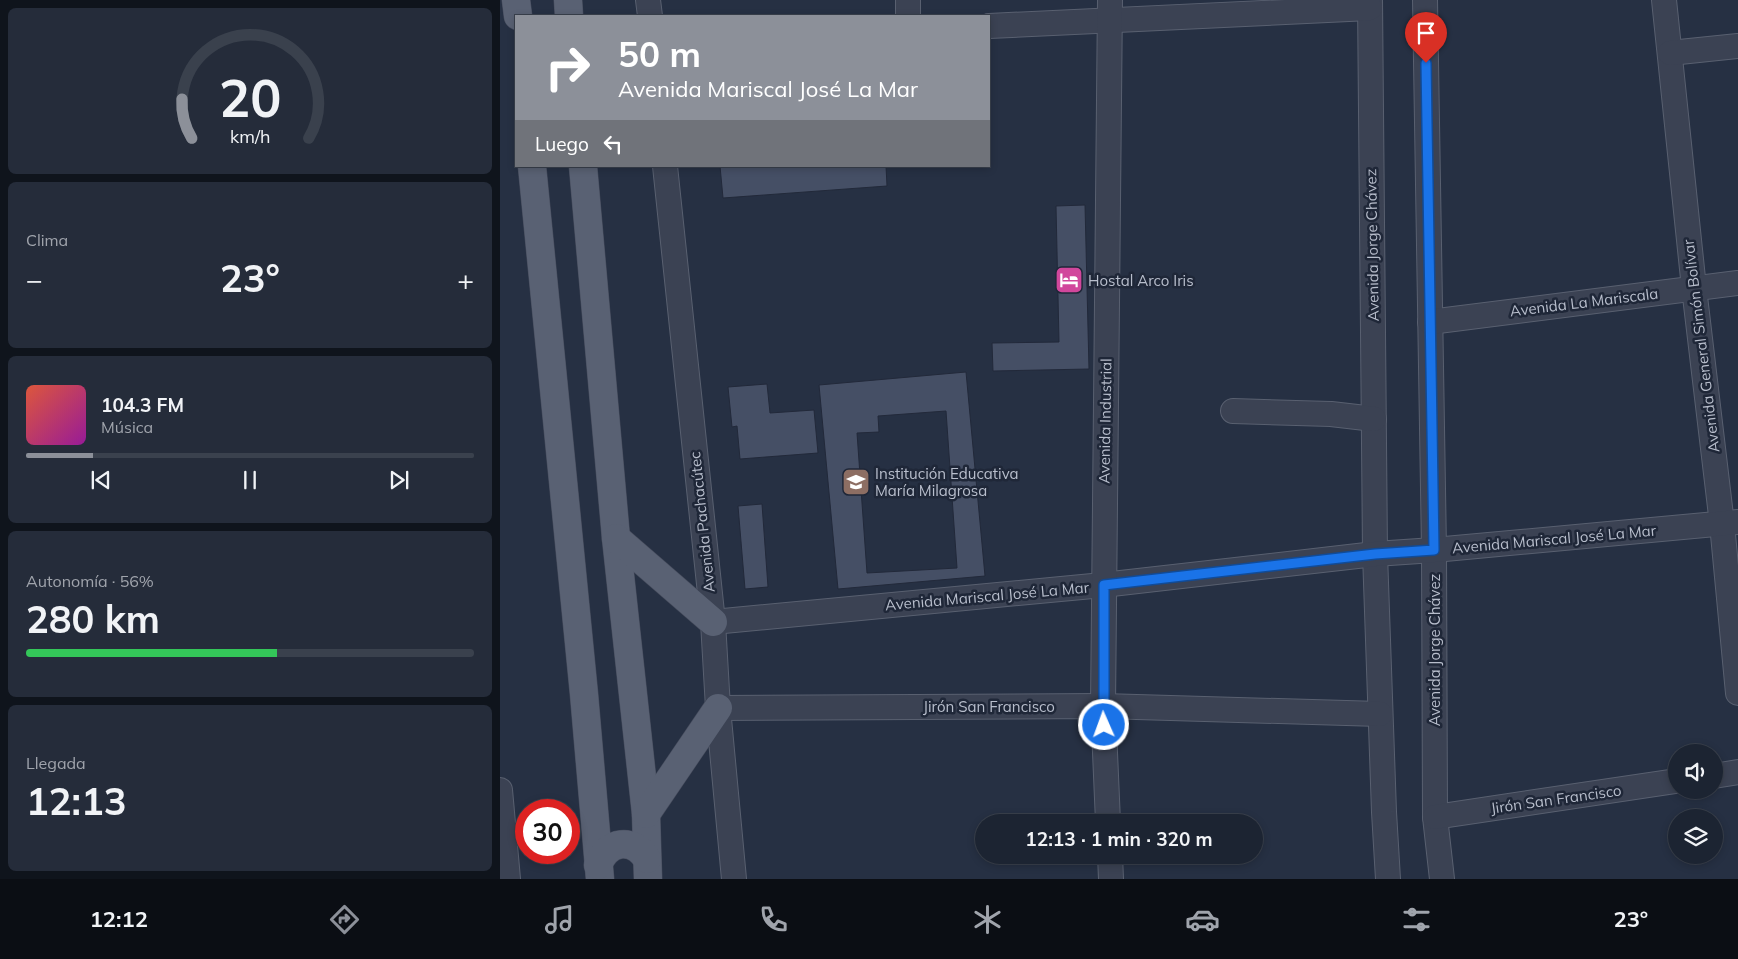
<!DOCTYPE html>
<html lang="es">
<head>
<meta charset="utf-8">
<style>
	:root { --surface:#1c2432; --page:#252c3a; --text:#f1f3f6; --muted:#a0a4ac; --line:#3a414d; --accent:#8c9099 }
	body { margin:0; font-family:Mulish,sans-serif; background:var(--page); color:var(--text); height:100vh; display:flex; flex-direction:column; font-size:19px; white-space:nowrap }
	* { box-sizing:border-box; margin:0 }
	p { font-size:16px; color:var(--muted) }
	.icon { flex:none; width:28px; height:28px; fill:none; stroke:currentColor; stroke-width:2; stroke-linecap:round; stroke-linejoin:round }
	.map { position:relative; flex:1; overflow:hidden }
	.side { display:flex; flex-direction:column; gap:8px; padding:8px; background:#0f141c; width:500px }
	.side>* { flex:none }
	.banner { position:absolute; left:15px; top:15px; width:475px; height:152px; border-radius:0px; box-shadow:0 2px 8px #0003,0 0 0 1px var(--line); background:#8c9099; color:#fff; overflow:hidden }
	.controls { position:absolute; left:1168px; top:744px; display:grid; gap:10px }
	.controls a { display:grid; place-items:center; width:55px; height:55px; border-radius:50%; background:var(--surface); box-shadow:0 2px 8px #0003,0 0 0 1px var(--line); font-size:25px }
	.speed { position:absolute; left:15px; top:799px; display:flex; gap:10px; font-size:25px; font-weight:700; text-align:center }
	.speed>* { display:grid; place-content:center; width:65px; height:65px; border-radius:50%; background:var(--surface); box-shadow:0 2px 8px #0003,0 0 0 1px var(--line); line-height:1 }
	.speed .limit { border:8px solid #d22; background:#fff; color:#111 }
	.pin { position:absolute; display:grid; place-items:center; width:42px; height:42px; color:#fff; margin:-51px -21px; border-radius:50% 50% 50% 0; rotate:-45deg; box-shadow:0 0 5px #0007 }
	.pin .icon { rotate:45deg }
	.me { position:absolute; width:55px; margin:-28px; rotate:358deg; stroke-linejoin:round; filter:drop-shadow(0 0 4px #0008) }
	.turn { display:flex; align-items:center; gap:18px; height:105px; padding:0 20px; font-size:22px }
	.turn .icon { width:65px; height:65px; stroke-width:2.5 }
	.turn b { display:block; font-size:35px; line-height:42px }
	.then { display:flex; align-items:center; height:48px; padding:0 20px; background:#0003; gap:10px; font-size:19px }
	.big { font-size:38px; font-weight:700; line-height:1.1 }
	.side .card { flex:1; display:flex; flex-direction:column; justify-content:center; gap:8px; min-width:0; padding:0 18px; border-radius:8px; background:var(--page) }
	.side .dial { align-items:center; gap:0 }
	.dial svg { height:130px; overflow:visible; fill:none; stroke:var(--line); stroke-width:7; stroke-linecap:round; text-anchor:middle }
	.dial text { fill:var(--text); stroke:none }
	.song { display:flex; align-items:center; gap:15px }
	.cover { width:60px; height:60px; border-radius:8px; background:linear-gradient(135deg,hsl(10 70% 55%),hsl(300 70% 35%)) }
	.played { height:5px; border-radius:2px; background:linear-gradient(90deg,var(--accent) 15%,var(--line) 15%) }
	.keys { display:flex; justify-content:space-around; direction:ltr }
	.heat { display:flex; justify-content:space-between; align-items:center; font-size:28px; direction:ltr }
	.charge { height:8px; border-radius:4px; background:linear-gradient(90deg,#34c759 56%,var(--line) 0) }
	.trip { position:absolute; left:475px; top:814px; width:288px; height:50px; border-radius:25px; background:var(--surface); box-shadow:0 2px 8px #0003,0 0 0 1px var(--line); font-weight:700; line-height:50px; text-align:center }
	.dock { display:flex; height:80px; justify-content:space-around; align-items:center; background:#0b0e14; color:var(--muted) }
	.dock .icon { width:35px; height:35px }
	.dock .active { color:var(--accent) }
	.dock b { font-size:22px; color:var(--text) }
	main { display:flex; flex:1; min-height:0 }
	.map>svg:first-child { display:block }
	.building { fill:#454f65; stroke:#22293a; fill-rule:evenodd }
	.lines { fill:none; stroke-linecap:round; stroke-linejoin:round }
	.minor-casing { stroke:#596070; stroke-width:26 }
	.major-casing { stroke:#454b5c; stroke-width:29 }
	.minor { stroke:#3b4253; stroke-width:24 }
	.major { stroke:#596173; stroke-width:28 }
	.route-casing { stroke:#114b97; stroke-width:12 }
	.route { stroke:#1a73e8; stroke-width:9 }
	.labels { text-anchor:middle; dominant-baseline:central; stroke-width:5; stroke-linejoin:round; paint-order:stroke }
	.street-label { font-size:15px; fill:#b8becc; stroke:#1f2738 }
	.poi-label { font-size:15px; fill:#b8becc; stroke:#1f2738; text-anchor:start }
</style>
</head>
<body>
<main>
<section class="side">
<div class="card dial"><svg viewBox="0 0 100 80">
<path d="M14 69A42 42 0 1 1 86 69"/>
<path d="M14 69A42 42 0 0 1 8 45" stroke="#8c9099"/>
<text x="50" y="56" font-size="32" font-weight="700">20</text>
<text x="50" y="72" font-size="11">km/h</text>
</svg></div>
<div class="card"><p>Clima</p>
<div class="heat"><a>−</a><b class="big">23°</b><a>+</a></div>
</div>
<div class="card">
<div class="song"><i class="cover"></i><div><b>104.3 FM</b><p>Música</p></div></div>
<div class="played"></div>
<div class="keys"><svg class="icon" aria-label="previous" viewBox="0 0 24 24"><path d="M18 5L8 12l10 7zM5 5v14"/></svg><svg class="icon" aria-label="pause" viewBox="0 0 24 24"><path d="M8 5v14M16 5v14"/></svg><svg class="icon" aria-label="next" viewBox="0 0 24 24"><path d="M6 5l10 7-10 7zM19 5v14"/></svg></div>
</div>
<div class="card"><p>Autonomía · 56%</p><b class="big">280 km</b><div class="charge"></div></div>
<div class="card"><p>Llegada</p><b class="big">12:13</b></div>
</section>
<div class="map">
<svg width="1238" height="879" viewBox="0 0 1238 879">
	<rect width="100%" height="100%" fill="#263043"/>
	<g class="building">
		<polygon points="220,166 386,166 387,186 223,198"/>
		<polygon points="585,205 589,369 493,371 492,343 559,342 556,206"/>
		<path d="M466 372 485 576 338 589 319 385ZM446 411 457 568 367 573 357 433 379 432 378 416Z"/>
		<polygon points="267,384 270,413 314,410 318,453 240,459 237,426 232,427 228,387"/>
		<polygon points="262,504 268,587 245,589 238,506"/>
	</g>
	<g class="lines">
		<defs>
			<g id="minor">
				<polyline points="148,0 150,16"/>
				<polyline points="870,0 875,554 884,812 888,879"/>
				<polyline points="925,0 934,550 935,817 942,879"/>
				<polyline points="1164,0 1194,288 1222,524 1238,693"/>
				<polyline points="408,16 408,0"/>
				<polyline points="489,26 870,8"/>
				<polyline points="1170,53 1238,46"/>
				<polyline points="165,166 213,622 218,708 234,879"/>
				<polyline points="930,322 1238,283"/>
				<polyline points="733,411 831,414 874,419"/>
				<polyline points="213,622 603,585 875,554 934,550 1238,522"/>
				<polyline points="218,708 603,706 880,714"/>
				<polyline points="1214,776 1238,772"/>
				<polyline points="0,790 8,879"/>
				<polyline points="935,817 1176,781"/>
				<polyline points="608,822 603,706 610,0"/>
				<polyline points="610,855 611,879"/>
			</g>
			<g id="major">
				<polyline points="16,0 18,16"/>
				<polyline points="68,0 69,16"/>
				<polyline points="32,166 84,694 100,879"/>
				<polyline points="83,166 116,538 146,814 148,879"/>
				<polyline points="116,538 213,622"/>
				<polyline points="146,814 218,708"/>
				<path d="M98 865C108 840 133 837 147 859"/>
			</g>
		</defs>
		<use href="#minor" class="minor-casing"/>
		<use href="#major" class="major-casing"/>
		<use href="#minor" class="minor"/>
		<use href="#major" class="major"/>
	</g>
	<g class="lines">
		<defs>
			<polyline id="route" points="604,725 604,585 875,554 934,550 926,63"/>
		</defs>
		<use href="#route" class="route-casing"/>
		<use href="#route" class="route"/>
	</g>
	<defs>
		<symbol id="hotel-square" viewBox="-11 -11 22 22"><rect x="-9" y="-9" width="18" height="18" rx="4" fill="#d1479c" stroke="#1f2738"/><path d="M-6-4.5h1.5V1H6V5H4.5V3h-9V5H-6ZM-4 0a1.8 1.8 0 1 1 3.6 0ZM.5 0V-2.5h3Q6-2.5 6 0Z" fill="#fff"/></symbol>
		<symbol id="school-square" viewBox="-11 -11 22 22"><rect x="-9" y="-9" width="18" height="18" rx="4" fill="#8d6e63" stroke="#1f2738"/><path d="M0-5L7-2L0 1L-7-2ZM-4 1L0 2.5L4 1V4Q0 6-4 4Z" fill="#fff"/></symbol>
	</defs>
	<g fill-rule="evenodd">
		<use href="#hotel-square" x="553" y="264" width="32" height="32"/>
		<use href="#school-square" x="340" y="466" width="32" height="32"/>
	</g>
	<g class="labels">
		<g class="street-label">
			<text transform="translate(872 245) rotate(-91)">Avenida Jorge Chávez</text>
			<text transform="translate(1084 302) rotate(-7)">Avenida La Mariscala</text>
			<text transform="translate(1201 346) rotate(-97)">Avenida General Simón Bolívar</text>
			<text transform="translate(605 421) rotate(-89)">Avenida Industrial</text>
			<text transform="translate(202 522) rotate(-96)">Avenida Pachacútec</text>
			<text transform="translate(1054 539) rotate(-5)">Avenida Mariscal José La Mar</text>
			<text transform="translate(487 596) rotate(-5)">Avenida Mariscal José La Mar</text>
			<text transform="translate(934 650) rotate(-90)">Avenida Jorge Chávez</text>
			<text x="489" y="706">Jirón San Francisco</text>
			<text transform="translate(1056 799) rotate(-8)">Jirón San Francisco</text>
		</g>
		<g class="poi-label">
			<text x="588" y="280">Hostal Arco Iris</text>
			<text x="375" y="473">Institución Educativa<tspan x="375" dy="17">María Milagrosa</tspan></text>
		</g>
	</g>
</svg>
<div class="controls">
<a><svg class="icon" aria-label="sound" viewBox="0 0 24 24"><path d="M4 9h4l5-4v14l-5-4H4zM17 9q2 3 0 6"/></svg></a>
<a><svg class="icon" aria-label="layers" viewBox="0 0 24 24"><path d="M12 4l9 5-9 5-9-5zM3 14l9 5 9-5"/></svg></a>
</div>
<div class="speed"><div class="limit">30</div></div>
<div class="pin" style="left:926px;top:63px;background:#d93025"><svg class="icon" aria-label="arrive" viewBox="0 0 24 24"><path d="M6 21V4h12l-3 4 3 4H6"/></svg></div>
<svg class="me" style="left:604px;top:725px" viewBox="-20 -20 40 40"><circle r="17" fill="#1a73e8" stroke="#fff" stroke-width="3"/><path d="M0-11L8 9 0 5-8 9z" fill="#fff"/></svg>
<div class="trip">12:13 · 1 min · 320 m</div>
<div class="banner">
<div class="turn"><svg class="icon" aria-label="right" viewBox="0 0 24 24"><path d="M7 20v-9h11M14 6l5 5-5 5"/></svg><div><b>50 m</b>Avenida Mariscal José La Mar</div></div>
<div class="then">Luego<svg class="icon" aria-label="left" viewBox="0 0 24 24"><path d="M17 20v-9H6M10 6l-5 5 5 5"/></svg></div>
</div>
</div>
</main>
<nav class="dock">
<b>12:12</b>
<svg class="icon active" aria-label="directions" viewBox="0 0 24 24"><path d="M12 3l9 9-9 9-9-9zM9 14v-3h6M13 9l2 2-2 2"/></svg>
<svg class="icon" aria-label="music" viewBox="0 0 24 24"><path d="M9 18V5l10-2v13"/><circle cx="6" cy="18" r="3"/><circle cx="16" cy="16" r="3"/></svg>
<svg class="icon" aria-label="phone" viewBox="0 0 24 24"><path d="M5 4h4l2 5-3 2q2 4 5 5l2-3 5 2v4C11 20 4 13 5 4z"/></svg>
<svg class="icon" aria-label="climate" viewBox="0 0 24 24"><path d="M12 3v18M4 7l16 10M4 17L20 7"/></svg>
<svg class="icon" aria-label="car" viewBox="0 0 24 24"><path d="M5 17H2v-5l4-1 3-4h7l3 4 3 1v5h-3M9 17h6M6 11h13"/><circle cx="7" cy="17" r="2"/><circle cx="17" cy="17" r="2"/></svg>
<svg class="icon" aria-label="filters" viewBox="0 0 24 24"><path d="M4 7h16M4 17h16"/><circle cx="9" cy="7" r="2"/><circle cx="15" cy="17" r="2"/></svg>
<b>23°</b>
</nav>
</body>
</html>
